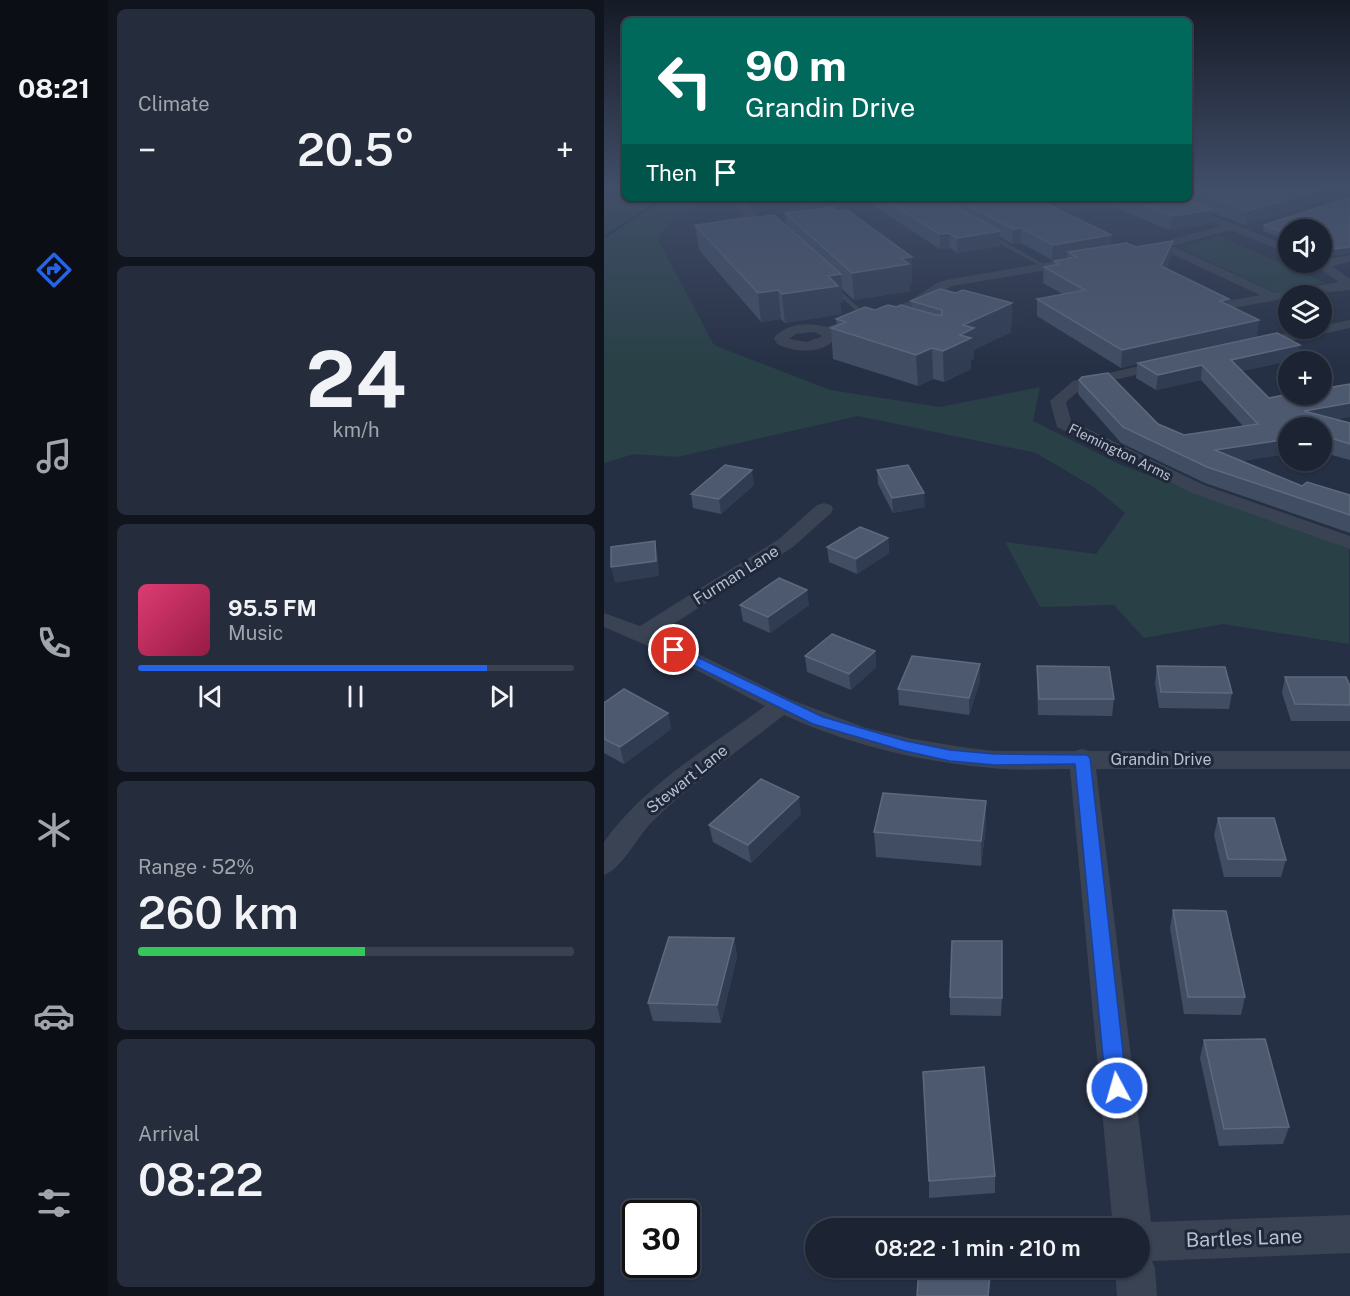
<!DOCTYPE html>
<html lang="en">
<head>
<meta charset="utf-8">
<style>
	:root { --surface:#1c2434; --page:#252c3c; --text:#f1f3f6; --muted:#a0a4ac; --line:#3a414f; --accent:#2563eb }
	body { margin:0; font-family:"Public Sans",sans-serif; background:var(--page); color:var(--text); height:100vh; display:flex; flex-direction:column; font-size:22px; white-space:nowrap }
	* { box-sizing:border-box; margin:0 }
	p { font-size:20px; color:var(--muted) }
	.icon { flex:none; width:33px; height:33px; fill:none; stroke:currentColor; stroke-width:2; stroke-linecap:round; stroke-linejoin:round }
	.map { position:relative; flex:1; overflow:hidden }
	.panel { display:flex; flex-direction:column; gap:9px; padding:9px; background:#0f141d; width:496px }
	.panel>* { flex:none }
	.guide { position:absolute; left:18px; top:18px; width:570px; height:183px; border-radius:9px; box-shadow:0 2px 4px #0004,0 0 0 2px var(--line); background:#00695c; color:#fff; overflow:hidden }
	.tools { position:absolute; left:674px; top:219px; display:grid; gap:12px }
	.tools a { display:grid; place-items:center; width:54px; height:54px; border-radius:50%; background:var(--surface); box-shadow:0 2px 4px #0004,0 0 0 2px var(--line); font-size:30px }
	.speed { position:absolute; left:18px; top:1200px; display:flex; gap:12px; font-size:30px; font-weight:700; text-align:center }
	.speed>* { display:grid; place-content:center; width:78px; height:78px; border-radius:50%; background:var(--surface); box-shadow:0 2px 4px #0004,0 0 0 2px var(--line); line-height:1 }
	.speed .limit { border:3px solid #111; border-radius:9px; background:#fff; color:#111 }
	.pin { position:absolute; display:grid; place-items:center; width:51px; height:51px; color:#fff; margin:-26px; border:3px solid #fff; border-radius:50%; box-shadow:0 2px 6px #0007 }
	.me { position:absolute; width:66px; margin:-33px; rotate:354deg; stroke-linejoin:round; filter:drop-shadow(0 0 4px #0008) }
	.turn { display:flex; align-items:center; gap:21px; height:126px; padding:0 24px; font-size:27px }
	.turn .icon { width:78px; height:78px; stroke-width:2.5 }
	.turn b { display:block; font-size:42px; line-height:51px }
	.then { display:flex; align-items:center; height:57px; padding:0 24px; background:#0003; gap:12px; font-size:22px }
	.big { font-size:45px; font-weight:600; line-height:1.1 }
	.panel .tile { flex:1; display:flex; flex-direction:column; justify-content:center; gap:9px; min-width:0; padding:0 21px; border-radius:9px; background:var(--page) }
	.panel .dial { align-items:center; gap:0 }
	.dial b { font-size:78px; line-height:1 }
	.song { display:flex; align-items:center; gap:18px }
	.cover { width:72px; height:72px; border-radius:9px; background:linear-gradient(135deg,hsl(340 70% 55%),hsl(340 70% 35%)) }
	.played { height:6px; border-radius:3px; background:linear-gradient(90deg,var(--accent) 80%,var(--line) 80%) }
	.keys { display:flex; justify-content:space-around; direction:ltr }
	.heat { display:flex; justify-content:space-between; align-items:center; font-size:33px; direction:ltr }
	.charge { height:9px; border-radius:4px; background:linear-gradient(90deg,#34c759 52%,var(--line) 0) }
	.trip { position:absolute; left:201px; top:1218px; width:345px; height:60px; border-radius:30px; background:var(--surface); box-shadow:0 2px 4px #0004,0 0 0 2px var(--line); font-weight:600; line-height:60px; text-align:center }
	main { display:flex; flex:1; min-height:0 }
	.tab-bar { display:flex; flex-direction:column; width:108px; justify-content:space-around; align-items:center; background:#0b0e15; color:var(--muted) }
	.tab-bar .icon { width:42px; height:42px }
	.tab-bar .current { color:var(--accent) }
	.tab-bar b { font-size:27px; color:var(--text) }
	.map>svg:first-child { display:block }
	.green { fill:#284046 }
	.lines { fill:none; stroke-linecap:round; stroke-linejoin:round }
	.stream { fill:#172644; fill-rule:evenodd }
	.service { fill:#3a4354; fill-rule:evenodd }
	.minor { fill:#3a4354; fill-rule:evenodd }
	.wall { fill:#404d63 }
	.shaded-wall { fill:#303c52 }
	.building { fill:#4d596f; stroke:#5e697e; stroke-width:1.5 }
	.route { fill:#2563eb; stroke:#184099; stroke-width:1.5 }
	.labels { text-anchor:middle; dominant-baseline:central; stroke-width:6; stroke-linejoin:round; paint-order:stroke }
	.far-street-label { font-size:14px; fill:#b8bfce; stroke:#1f283a }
	.street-label { font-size:16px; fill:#b8bfce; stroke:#1f283a }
	.near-street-label { font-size:20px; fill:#b8bfce; stroke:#1f283a }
</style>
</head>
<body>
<main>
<nav class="tab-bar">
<b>08:21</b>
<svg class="icon current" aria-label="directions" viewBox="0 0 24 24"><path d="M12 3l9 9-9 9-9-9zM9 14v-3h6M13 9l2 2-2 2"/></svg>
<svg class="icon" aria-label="music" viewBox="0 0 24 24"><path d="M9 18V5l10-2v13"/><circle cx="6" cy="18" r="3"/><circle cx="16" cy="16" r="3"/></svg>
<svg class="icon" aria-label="phone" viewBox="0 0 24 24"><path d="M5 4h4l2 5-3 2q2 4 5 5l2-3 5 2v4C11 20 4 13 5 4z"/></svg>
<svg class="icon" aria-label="climate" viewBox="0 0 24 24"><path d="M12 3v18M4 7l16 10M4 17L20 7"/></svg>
<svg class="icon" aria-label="car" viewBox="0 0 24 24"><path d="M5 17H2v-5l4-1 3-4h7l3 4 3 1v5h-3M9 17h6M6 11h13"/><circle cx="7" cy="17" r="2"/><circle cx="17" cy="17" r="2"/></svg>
<svg class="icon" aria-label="filters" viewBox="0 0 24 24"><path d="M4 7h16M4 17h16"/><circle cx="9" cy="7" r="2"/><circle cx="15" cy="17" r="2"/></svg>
</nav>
<section class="panel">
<div class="tile"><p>Climate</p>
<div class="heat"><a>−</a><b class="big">20.5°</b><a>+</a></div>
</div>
<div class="tile dial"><b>24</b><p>km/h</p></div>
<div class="tile">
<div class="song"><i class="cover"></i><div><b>95.5 FM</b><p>Music</p></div></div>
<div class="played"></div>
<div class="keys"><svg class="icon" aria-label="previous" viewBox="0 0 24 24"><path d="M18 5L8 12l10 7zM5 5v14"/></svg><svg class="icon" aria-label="pause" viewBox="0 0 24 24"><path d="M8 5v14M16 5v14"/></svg><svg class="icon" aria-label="next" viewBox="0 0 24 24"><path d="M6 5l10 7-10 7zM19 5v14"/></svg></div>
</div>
<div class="tile"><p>Range · 52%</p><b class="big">260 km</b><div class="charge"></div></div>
<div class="tile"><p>Arrival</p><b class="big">08:22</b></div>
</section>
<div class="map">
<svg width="746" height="1296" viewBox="0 0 746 1296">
	<rect width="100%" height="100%" fill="#263045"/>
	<g class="green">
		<polygon points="13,187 21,187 21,198 108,198 70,217 53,238 110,345 226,390 336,407 436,387 429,421 517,465 745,548 745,644 619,624 540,638 510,605 436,607 401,542 492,554 521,513 491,488 432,453 254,416 73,457 30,454 0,463 0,203"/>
		<polygon points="615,236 721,283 672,293 575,247"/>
	</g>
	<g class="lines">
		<polygon class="stream" points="58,198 62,198 0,239 0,236"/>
		<g class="service">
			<polygon points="232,198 240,198 175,213 173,212"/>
			<polygon points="382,234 386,234 445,267 440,268 382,236"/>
			<polygon points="227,286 231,286 266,318 266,320 262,320 227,288"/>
		</g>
		<g class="minor">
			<polygon points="746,195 746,201 674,225 670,226 665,223"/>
			<path d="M130 198H140L139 201 153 214C148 224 123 227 112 225V221L142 215 129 202Z"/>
			<polygon points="551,198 565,198 684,246 684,253 626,230 569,246 671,293 735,282 706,262 717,262 717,260 746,255 746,262 728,266 746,279 746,290 684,296 684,298 623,309 618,308 616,305 618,302 656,295 557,249 541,253 535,250 537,248 617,226"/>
			<path d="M470 258 476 262 474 265 348 286 314 308 230 333 233 337C219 355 192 353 173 344L170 338C183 323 203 322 222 327L304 302 333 283 342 280ZM210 332 219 336 203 342 185 339 192 334Z"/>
			<polygon points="746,320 746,328 653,348 646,344 653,340 706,328 717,328 717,326"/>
			<polygon points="562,360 567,361 569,364 567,367 479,387 462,402 467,421 600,485 746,536 746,549 588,493 453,427 446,401 469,381"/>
			<path d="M220 503 227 505 229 509 227 513 189 547 54 634 185 699 262 728 309 739 364 748 391 751H471L478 749 485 751H746V769H492L547 1222 746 1215V1253L548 1261 551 1268 553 1296H513L511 1268H536V1228H509L466 769C441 769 414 771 388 768 317 762 245 745 180 715 134 751 86 784 45 825 32 840 17 869 0 875V842C40 785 106 747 161 706L60 653 0 627V613L36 626 175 539 213 505Z"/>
		</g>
	</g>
	<g class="wall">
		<polygon points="585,187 743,187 742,194 641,225 609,213 607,224 566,230 507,206 462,213 507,235 506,245 532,247 568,256 562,268 625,299 625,305 653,338 693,359 638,371 665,398 746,423 746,460 717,452 717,428 638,461 698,486 746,495 746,533 601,483 517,443 474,394 475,380 554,424 580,435 639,426 597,380 552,390 532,378 533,364 517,368 433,316 433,299 459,294 439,283 440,267 450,265 450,261 463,259 463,257 448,260 417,243 408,244 396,237 396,246 353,253 346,248 336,249 257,198 585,198"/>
		<polygon points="183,198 214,198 189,203"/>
		<polygon points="746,198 727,256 717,252 717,230 684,230 684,240 659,231 660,225"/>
		<polygon points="234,211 308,257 308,284 305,284 306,291 250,300 238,289 239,302 236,303 237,314 181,323 177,319 157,322 95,250 91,225 182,226 181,213"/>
		<polygon points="352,293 408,303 407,332 370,350 370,359 367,360 367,369 340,382 329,379 314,386 229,359 227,328 233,326 232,319 271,310 293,307 308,308 307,301"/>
		<polygon points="273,470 321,507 289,513 274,484"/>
		<polygon points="150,485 117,514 89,508 87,494"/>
		<polygon points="284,538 285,553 253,574 225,562 223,547"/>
		<polygon points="136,605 205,605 166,633 139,621"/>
		<polygon points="271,651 272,667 247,690 203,672 201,656"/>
		<polygon points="376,664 376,681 365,715 295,705 294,689"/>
		<polygon points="433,666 510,699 508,716 434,715 433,683"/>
		<polygon points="553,666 628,693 625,709 555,708 551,683"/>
		<polygon points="681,677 746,686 746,721 687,721 678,693"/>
		<polygon points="0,703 64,713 67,729 20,764 0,753"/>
		<polygon points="197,814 147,863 109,842 105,825"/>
		<polygon points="614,818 682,860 677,877 620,877 610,835"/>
		<polygon points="382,826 377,866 272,857 270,832"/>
		<polygon points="569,910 641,997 637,1015 580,1014 566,928"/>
		<polygon points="130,938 133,956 117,1023 49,1021 44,1003"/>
		<polygon points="346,997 398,998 397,1016 346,1015"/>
		<polygon points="600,1040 685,1127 679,1144 615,1146 596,1058"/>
		<polygon points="391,1176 391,1193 325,1198 325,1181"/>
	</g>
	<g class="shaded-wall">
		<polygon points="725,187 743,187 742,194 641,225 643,211"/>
		<polygon points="189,198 214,198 189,203"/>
		<polygon points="470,198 507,198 507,206 440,217 441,203"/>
		<polygon points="609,210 607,224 566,230 568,216"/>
		<polygon points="417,228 417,243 408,244 409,229"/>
		<polygon points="396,231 396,246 353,253 353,238"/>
		<polygon points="345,233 346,248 336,249 336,234"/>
		<polygon points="507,235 506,250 464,252 463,257 448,260 449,245"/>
		<polygon points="569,241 568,256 555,282 557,266"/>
		<polygon points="746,247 746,254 727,256 729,249"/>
		<polygon points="308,257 308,284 305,284 306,291 250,300 248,273 297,258"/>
		<polygon points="237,274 239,302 236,303 237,314 181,323 178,294 224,276"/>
		<polygon points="174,290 177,319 157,322 154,293"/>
		<polygon points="625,299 623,316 616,301"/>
		<polygon points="408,303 407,332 370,350 370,359 367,360 367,369 340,382 339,351 356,335 359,325"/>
		<polygon points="655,320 653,338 534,363 533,364 517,368 518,350"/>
		<polygon points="696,345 693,359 625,374 627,360"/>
		<polygon points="328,348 329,379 314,386 312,355"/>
		<polygon points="598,365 597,380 552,390 554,375"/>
		<polygon points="746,403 746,417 697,426 700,411"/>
		<polygon points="684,439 684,454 608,466 611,450"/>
		<polygon points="148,470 150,485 117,514 115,499"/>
		<polygon points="320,493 321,507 289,513 288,498"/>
		<polygon points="284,538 285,553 253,574 252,559"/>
		<polygon points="51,541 54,557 55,576 11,583 7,567"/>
		<polygon points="203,590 205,605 166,633 164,617"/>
		<polygon points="271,651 272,667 247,690 245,674"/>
		<polygon points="376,664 376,681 365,715 365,698"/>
		<polygon points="64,713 67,729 20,764 16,747"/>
		<polygon points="195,797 197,814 147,863 144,845"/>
		<polygon points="382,801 382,826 377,866 377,841"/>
		<polygon points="130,938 133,956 117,1023 113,1005"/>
	</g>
	<g class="building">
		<polygon points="585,187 725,187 643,211 585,189"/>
		<polygon points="277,198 336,198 396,231 353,238 345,233 336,234"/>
		<polygon points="350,198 470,198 441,203 507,235 449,245 417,228 409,229"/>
		<polygon points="523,198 580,198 609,210 568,216"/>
		<polygon points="746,198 746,247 729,249 717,245 717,230 684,230 684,234 660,225"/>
		<polygon points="228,207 234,211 243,210 308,257 297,258 305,264 248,273 181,213"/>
		<polygon points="170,215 237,274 224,276 234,286 178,294 174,290 154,293 91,225"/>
		<polygon points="569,241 557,266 625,299 616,301 655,320 518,350 433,299 481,290 440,267 455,264 450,261 473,257 464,252 522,243 532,247"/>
		<polygon points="336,289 352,293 359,290 408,303 359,325 370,328 356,335 367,338 339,351 328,348 312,355 227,328 242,322 232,319 261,307 271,310 284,305 293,307 297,305 332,315 338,315 338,310 307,301"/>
		<polygon points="673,333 696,345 627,360 665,398 685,394 717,394 717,389 746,384 746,403 700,411 746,423 746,444 717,435 717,428 684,428 684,439 611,450 698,486 703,482 746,495 746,515 603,467 519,427 475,380 478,377 504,373 554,424 580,435 654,424 598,365 554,375 534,363"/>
		<polygon points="121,465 148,470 115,499 87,494"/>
		<polygon points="304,465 320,493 288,498 273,470"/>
		<polygon points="256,527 284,538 252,559 223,547"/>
		<polygon points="51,541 52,561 7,567 7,547"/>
		<polygon points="175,578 203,590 164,617 136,605"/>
		<polygon points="228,634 271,651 245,674 201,656"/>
		<polygon points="308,656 376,664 365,698 294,689"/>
		<polygon points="433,666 505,667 510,699 435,699"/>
		<polygon points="553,666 621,667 628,693 557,692"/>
		<polygon points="681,677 742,677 746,686 746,705 691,704"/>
		<polygon points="20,689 64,713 16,747 0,739 0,703"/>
		<polygon points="157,779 195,797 144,845 105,825"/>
		<polygon points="279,793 382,801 377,841 270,832"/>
		<polygon points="614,818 670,818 682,860 624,859"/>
		<polygon points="569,910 622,911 641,997 584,997"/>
		<polygon points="65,937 130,938 113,1005 44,1003"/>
		<polygon points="348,941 398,941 398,998 346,997"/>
		<polygon points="661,1039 685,1127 620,1129 600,1040"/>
		<polygon points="380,1067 391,1176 325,1181 319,1072"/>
		<polygon points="315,1269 386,1275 384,1296 313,1296"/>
	</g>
	<linearGradient id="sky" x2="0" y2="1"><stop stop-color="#151a26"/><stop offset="0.51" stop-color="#414e68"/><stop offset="1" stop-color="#414e68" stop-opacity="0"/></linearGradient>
	<rect width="746" height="368" fill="url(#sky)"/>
	<polygon class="route" points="70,646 219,717 302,741 346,750 391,754 483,755 486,758 523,1088 520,1094 513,1097 505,1094 502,1088 471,764 391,765 346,761 301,751 209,724 65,653 63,650"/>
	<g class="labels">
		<g class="far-street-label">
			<text transform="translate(516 452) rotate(26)">Flemington Arms</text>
		</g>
		<g class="street-label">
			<text transform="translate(132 575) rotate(-32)">Furman Lane</text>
			<text x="557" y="759">Grandin Drive</text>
			<text transform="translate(83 779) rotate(-39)">Stewart Lane</text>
		</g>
		<g class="near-street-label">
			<text transform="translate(640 1238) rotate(-2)">Bartles Lane</text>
		</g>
	</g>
</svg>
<div class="tools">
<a><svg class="icon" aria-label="sound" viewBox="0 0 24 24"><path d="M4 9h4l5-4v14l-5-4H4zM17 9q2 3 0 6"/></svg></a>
<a><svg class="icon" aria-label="layers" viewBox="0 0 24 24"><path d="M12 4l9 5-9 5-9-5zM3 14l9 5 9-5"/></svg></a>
<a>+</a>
<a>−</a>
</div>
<div class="speed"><div class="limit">30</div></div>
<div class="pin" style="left:70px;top:650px;background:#d93025"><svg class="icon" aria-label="arrive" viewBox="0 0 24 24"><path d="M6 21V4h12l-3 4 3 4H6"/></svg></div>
<svg class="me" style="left:513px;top:1088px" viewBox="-20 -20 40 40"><circle r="17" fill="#2563eb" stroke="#fff" stroke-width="3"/><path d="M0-11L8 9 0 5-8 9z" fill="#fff"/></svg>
<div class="trip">08:22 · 1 min · 210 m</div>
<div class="guide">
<div class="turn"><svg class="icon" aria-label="left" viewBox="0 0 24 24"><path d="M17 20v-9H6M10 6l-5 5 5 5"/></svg><div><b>90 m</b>Grandin Drive</div></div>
<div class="then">Then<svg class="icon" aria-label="arrive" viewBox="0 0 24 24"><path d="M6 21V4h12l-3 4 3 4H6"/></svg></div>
</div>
</div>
</main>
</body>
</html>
